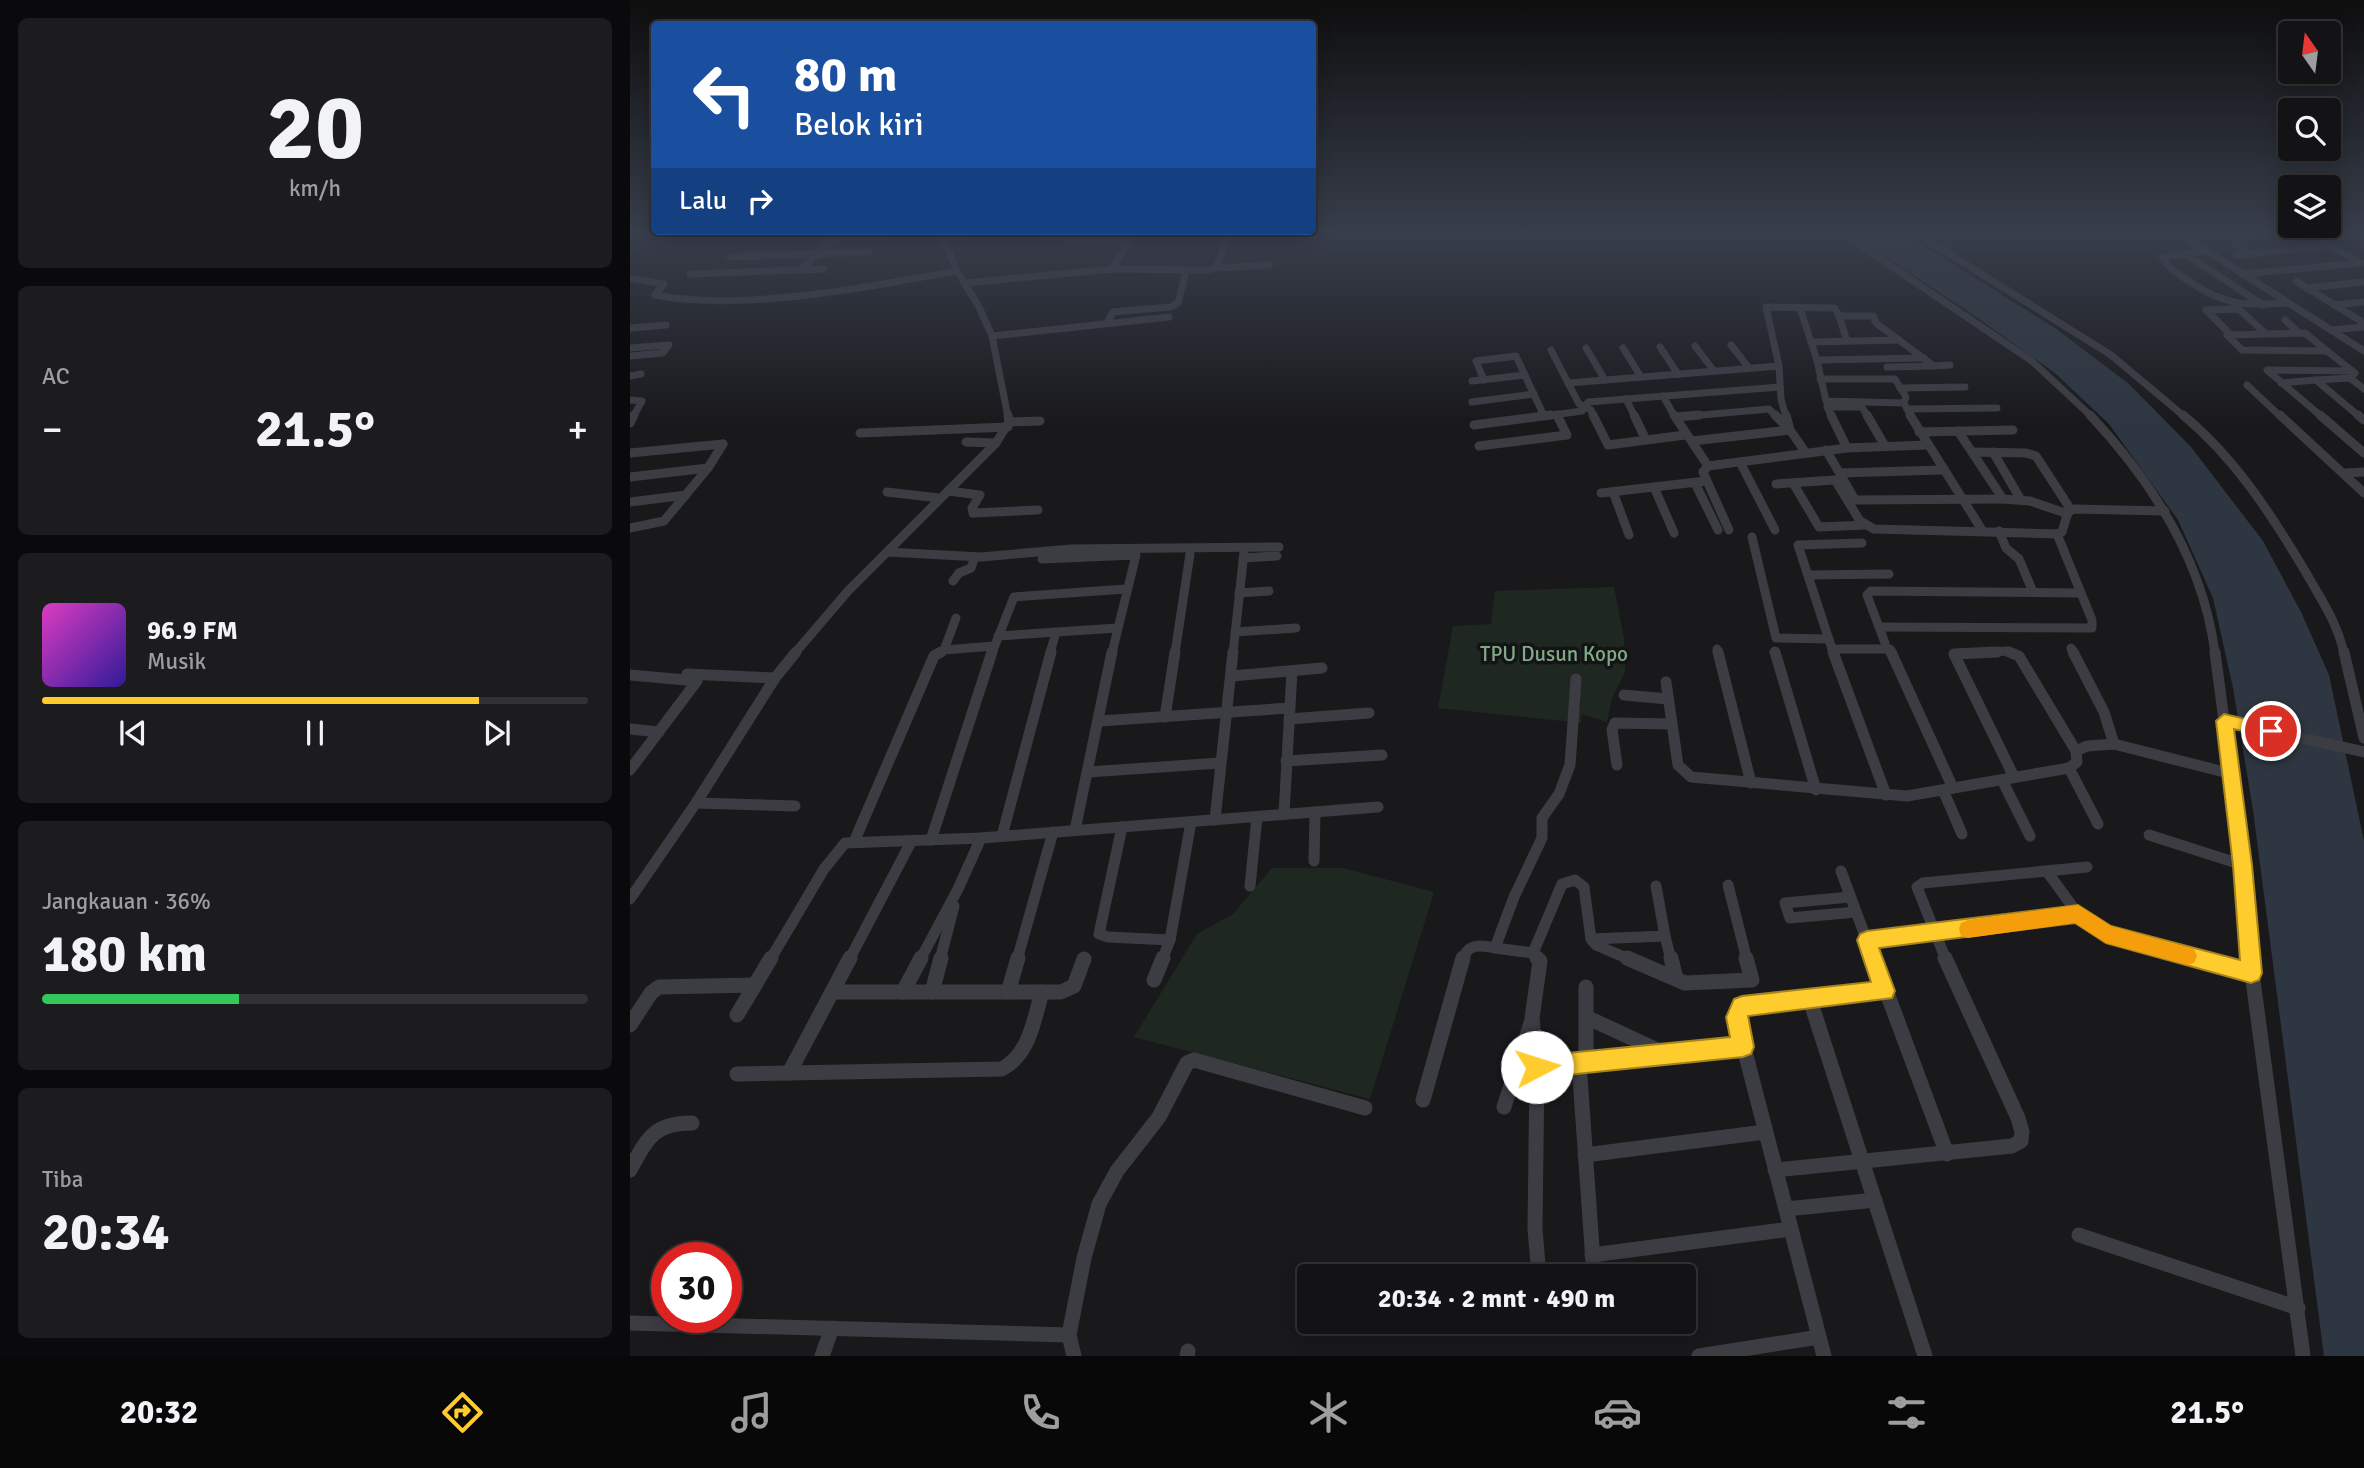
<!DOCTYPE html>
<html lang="id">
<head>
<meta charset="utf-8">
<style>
	:root { --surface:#131315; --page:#1c1c1e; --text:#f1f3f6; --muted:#9d9ea0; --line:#323234; --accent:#ffcc2e }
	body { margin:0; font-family:Signika,sans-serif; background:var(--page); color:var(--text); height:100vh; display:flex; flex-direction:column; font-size:26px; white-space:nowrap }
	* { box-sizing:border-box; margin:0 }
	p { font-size:23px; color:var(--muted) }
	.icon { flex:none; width:38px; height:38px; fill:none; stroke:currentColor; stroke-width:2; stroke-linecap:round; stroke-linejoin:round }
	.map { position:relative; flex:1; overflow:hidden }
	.drawer { display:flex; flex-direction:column; gap:18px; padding:18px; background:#0a0a0c; width:630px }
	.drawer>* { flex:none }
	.top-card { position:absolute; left:21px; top:21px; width:665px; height:214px; border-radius:7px; box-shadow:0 4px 18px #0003,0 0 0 2px var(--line); background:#1a4fa0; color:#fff; overflow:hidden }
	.needle { width:46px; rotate:346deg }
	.controls { position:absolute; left:1648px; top:21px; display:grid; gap:14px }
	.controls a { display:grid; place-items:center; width:63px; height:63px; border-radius:7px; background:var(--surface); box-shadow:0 4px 18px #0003,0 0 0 2px var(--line); font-size:35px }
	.speed { position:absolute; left:21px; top:1242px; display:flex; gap:14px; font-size:35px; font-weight:700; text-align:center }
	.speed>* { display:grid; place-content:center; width:91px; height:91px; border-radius:50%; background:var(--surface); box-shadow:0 4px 18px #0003,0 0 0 2px var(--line); line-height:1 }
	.speed .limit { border:10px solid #d22; background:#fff; color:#111 }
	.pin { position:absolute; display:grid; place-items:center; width:60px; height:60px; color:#fff; margin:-30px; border:4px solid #fff; border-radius:50%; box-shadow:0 2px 7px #0007 }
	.me { position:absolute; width:77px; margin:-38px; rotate:85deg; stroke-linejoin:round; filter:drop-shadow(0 0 5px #0008) }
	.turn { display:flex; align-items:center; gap:24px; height:147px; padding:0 28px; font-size:32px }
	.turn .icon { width:91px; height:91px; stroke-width:2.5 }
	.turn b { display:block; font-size:49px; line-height:60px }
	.then { display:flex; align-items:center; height:66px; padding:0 28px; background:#0003; gap:14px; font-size:26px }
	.big { font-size:52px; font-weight:800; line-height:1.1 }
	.drawer .widget { flex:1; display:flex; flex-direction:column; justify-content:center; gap:10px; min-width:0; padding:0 24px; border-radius:10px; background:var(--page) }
	.drawer .dial { align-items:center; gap:0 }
	.dial b { font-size:91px; line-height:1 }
	.song { display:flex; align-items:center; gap:21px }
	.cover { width:84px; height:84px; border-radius:10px; background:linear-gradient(135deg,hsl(310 70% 55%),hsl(250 70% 35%)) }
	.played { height:7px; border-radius:4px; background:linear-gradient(90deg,var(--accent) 80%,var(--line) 80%) }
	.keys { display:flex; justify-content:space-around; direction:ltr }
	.heat { display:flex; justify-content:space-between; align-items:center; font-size:38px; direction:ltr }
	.charge { height:10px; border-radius:5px; background:linear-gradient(90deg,#34c759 36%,var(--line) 0) }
	.trip { position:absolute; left:667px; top:1264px; width:399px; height:70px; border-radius:7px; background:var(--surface); box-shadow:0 4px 18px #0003,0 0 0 2px var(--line); font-weight:800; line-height:70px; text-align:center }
	.tab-bar { display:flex; height:112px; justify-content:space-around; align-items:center; background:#080808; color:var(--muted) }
	.tab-bar .icon { width:49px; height:49px }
	.tab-bar .active { color:var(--accent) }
	.tab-bar b { font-size:32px; color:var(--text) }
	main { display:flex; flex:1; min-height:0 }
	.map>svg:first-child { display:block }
	.green { fill:#1e2821 }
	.water { fill:#2e3741 }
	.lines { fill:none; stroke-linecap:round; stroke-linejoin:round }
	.minor-far3 { stroke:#3c3c43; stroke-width:7 }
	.minor-far2 { stroke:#3c3c43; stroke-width:9 }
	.minor-far1 { stroke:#3c3c43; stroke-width:11 }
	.minor { stroke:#3c3c43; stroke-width:15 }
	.route { fill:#ffcc2e; stroke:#a6851e; stroke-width:2 }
	.slow { fill:#f59e0b }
	.labels { text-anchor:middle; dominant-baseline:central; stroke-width:7; stroke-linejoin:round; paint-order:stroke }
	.park-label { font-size:21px; fill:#80a986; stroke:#141417 }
</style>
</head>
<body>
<main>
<section class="drawer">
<div class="widget dial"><b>20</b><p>km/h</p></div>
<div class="widget"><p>AC</p>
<div class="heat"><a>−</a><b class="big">21.5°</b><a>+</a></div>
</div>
<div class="widget">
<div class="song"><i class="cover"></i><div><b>96.9 FM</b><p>Musik</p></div></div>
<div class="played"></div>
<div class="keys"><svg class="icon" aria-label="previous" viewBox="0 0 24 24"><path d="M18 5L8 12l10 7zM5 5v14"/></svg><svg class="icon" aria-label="pause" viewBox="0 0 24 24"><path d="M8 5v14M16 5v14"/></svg><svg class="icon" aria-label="next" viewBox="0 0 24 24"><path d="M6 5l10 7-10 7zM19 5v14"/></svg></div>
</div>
<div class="widget"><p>Jangkauan · 36%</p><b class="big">180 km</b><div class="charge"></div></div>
<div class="widget"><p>Tiba</p><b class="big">20:34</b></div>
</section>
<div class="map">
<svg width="1734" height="1356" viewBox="0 0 1734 1356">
	<rect width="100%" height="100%" fill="#19191c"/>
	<g class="green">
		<polygon points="984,587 994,639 995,672 982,698 977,722 952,714 951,723 808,708 823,626 861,624 865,591"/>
		<polygon points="642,868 713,868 804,892 740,1099 504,1037 567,934 603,914"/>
	</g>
	<polygon class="water" points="1219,233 1273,233 1425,328 1499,384 1561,447 1633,541 1671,612 1699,675 1734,841 1734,1356 1694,1356 1623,810 1603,688 1583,598 1548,520 1479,424 1425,373 1338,311"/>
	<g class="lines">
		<g class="minor-far3">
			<polyline points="311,233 327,271 349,307 362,336 378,417"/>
			<polyline points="409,233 445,239 499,242 482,269"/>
			<polyline points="1212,233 1402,361 1462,417"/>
			<polyline points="1286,233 1481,355 1555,417"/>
			<polyline points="206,235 254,234"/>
			<polyline points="1065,235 1150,236 1177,233"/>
			<polyline points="313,236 342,233"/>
			<polyline points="1683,236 1731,263"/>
			<polyline points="1560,240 1734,351"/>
			<polyline points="1605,244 1620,254"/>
			<path d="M1576 251 1532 257C1539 269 1549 274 1560 282 1596 306 1616 306 1658 303"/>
			<polyline points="1554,253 1633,305"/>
			<polyline points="1606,255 1701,246"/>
			<polyline points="100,257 239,252"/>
			<polyline points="586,268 639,265"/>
			<polyline points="171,270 209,233"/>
			<polyline points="60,274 194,269"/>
			<polyline points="1612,274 1730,263"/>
			<path d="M0 278 34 284 25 295C114 312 238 287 327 271"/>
			<polyline points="1666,281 1734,323"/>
			<polyline points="336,283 482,269 578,270 586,268 600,233"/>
			<polyline points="1677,288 1734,282"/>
			<polyline points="1705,305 1734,302"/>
			<polyline points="1170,308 1187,360 1196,401 1274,403"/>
			<polyline points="1209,316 1217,341"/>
			<polyline points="1655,320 1669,333"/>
			<polyline points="477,323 483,312 540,307 548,303 556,271"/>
			<polyline points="0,328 36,325"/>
			<polyline points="1701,330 1734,327"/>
			<polyline points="1599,333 1576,310 1609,309 1635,333"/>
			<polygon points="1675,333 1697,351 1612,350 1597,335"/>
			<polyline points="362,336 539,317"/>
			<polyline points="1181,342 1269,340"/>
			<polyline points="1101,345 1119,368"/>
			<polyline points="1065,346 1084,371"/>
			<polyline points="1030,347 1048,374"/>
			<polyline points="0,348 39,345 33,353 0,356"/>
			<polyline points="956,348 975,380"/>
			<polyline points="993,348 1011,377"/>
			<polyline points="921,350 949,404 961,410 964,417"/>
			<polyline points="1697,351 1725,373 1720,378 1734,389"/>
			<polyline points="1187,360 1294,358"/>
			<polyline points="1257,367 1304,366"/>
			<polyline points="0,376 11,374"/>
			<polyline points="1720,378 1686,380 1730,417"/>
			<polyline points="1190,379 1265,379 1276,397 1274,403 1281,417"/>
			<polyline points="854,380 846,361 886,356 914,416"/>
			<polyline points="842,381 895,375"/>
			<polyline points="938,383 1149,366"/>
			<polyline points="1651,383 1686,380"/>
			<polyline points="1617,385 1651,417"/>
			<polyline points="1270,388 1335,387"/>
			<polyline points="1033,396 1045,417"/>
			<polyline points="996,399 1005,417"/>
			<polyline points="0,400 12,401 3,417"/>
			<polyline points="842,402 904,394"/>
			<polyline points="1277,409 1367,408"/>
			<polyline points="927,414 928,417"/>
			<polyline points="908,417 952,411 958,402 1150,387"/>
			<polyline points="1049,417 1139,409 1147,417"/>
			<polyline points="1156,417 1151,399 1149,366 1136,307 1205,308 1209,316 1243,316 1246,323 1304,366 1320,365"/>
			<polyline points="1202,417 1197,407 1232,407 1238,417"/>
			<polyline points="1692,417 1637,370 1722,371"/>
		</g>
		<g class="minor-far2">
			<polyline points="963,415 978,445 1055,435"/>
			<polyline points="1004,415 1016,440"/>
			<polyline points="1044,415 1078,466 1217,448 1297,445"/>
			<polyline points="1145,415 1160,430 1176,453"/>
			<polyline points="1201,415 1217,448"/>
			<polyline points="1237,415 1255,446"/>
			<polyline points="1280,415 1352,530"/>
			<path d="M1460 415C1522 481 1573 561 1585 653"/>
			<path d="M1553 415C1605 458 1641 514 1675 571 1692 601 1706 620 1714 653"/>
			<polyline points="1650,415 1734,493"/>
			<polyline points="1690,415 1734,453"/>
			<polyline points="1728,415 1734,420"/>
			<polyline points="1046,417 1069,415"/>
			<polyline points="379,422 410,421"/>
			<polyline points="0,423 4,415"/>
			<polyline points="844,425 921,415"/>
			<polyline points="1328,431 1373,499 1400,501 1438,514"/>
			<polyline points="1289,432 1383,430"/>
			<polyline points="230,433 378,427"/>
			<polyline points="1062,441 1160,430 1156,415"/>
			<polyline points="336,442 366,443"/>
			<polyline points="849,446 937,435 927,415"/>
			<polyline points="1196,450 1224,498"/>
			<polyline points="1342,452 1396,453 1406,456 1441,510"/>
			<polyline points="1363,452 1391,500"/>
			<polyline points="0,453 93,444"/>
			<polyline points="1110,462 1145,530"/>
			<polyline points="1078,466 1073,472 1099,530"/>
			<polyline points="1210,473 1312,470"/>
			<polyline points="1715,473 1734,472"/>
			<polyline points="0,477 78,468"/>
			<polyline points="1065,483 1088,530"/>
			<polyline points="1163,483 1189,527 1236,525"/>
			<polyline points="1146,484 1205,480 1230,521 1244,529 1427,534 1432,532 1438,512 1444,509 1535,511"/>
			<polyline points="318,491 350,495 342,508 343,513 408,510"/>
			<polyline points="257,492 309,498"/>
			<polyline points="983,492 999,535"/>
			<polyline points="971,493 1024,487"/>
			<polyline points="1225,500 1373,499"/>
			<polyline points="0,502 56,495"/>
			<polyline points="0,528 34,521 78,468 93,444"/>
			<polyline points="1369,531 1376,548 1389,559 1403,592"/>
			<polyline points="1044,533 1024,487 1076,481"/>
			<polyline points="1122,537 1146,638 1199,639"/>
			<polyline points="257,552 351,557 441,549 649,547"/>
			<polyline points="613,558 647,556"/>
			<polyline points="412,559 506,555 482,653"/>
			<polyline points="1178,575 1259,574"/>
			<polyline points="323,581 329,573 341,568 345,557"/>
			<polyline points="609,593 639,591"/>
			<polyline points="1249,627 1462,628 1462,620 1427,534"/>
			<polyline points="605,632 666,628"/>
			<polyline points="368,636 487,628"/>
			<polyline points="1255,643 1237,595 1241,591 1449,593"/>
			<polyline points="1441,648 1444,653"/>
			<polyline points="1087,649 1088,653"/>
			<polyline points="1202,649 1168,545 1232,543"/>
			<polyline points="314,650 326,618"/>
			<polyline points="165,653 218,591 366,443 379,422 378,415"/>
			<polyline points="308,653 314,650 364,646"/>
			<polyline points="362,653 384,597 496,589"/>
			<polyline points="420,653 426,632"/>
			<polyline points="545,653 560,554"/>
			<polyline points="603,653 614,552"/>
			<polyline points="1204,653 1202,649 1260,649 1262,653"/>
			<polyline points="1336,653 1378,651 1383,653"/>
		</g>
		<g class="minor-far1">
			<polyline points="1088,652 1121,783"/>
			<polyline points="1145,652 1186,790"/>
			<polyline points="1203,652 1256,795"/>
			<polyline points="1261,652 1323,788"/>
			<polyline points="1367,652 1324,654 1384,777"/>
			<polyline points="1379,652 1389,656 1446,751"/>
			<polyline points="1443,652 1474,712 1484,744"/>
			<polyline points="1585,652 1613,865 1620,960"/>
			<polyline points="1714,652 1734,738"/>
			<polyline points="57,674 145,678"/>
			<polyline points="0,675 67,681 0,770"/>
			<polyline points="602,676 692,668"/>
			<polyline points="1036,682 1048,765 1061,777 1277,796 1439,768 1447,762 1446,751 1457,746 1484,744 1602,774"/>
			<polyline points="994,695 1038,699"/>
			<polyline points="535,717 545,652"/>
			<polyline points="659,719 739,713"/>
			<polyline points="470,721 659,708"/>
			<polyline points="1594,721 1734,752"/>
			<polyline points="0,729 29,732"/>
			<polyline points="656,761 752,755"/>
			<polyline points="987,765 982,730 985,723 1042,724"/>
			<polyline points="1439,768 1468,824"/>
			<polyline points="458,772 590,763"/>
			<polyline points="1372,780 1400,836"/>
			<polyline points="1313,790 1332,834"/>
			<polyline points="66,803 165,806"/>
			<polyline points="654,814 662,671"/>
			<polyline points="585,820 603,652"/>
			<polyline points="492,827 469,934 478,937 540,940"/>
			<polyline points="445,830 482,652"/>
			<polyline points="1519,835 1613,865"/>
			<polyline points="372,836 421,652"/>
			<polyline points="301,840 362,652"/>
			<polyline points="224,842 304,656 311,652"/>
			<polyline points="684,861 685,812"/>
			<polyline points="1211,871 1244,960"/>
			<polyline points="1418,873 1448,914"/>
			<polyline points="1098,885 1117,960"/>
			<polyline points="620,886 627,817"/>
			<polyline points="1220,897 1155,903 1160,918 1226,912"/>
			<polyline points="0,899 66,803 145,678 166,652"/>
			<polyline points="1035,936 1041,960"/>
			<polyline points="961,939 1035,936 1026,886"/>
			<polyline points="1237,940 1304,934 1448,914 1476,934 1572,960"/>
			<polyline points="903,953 932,884 945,880 954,887 961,939 966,945 1001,960"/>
			<polyline points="140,960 194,869 215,843 351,838 748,807"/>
			<polyline points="219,960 281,842"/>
			<polyline points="290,960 328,889 351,838"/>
			<polyline points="310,960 324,906"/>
			<polyline points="387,960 423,832"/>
			<polyline points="532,960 540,940 561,822"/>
			<path d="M833 960C837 943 851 945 865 948"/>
			<polyline points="909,960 903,953 865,948 884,897 912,838 912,818 929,794 940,765 946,679"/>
			<polyline points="1316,960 1287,887 1293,883 1457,867"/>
		</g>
		<g class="minor">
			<polyline points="907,958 910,961 902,1018 907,1067 905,1229 909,1276"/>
			<polyline points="997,958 1055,983 1122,980 1116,958"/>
			<polyline points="1041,958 1046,979"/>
			<polyline points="1244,958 1317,1154"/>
			<polyline points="1566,958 1621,973"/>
			<polyline points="1620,958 1673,1356"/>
			<polyline points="524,980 533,958"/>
			<polyline points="956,987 956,1062"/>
			<polyline points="202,992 431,992 444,986 454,959"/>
			<polyline points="273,992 291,958"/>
			<polyline points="302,992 311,958"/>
			<polyline points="378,992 388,958"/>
			<polyline points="1180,1000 1295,1356"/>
			<polyline points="107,1015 141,958"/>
			<polyline points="956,1017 1036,1054"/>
			<polyline points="0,1025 21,993 29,987 125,985"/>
			<polyline points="949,1063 964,1276"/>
			<polyline points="907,1067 1113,1047"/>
			<polyline points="159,1073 220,958"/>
			<path d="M107 1074 372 1069C400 1054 404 1019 412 992"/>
			<polyline points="793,1100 833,958"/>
			<polyline points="874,1107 901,1023"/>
			<polyline points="955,1155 1135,1132"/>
			<path d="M0 1170C17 1139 23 1123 62 1123"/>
			<polyline points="1145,1170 1382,1146 1391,1141 1392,1132 1388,1118 1315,958"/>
			<polyline points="1156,1209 1245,1200"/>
			<polyline points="1449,1235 1668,1308"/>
			<polyline points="962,1255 1161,1229"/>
			<polyline points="0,1323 439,1335"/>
			<polyline points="192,1356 202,1328"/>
			<polyline points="444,1356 439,1335 454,1258 469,1204 487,1171 529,1117 557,1063 564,1060 735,1108"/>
			<polyline points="557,1356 558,1351"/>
			<polyline points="1069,1356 1189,1337"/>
			<polyline points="1194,1356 1106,1017 1112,1007 1128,1003 1255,991"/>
		</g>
	</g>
	<linearGradient id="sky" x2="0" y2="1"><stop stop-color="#0e0e0f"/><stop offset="0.55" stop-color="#383e4b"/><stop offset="1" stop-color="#383e4b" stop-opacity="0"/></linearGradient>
	<rect width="1734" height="423" fill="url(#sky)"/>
	<polygon class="route" points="1594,714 1641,725 1647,727 1649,731 1647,736 1641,738 1604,729 1622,865 1632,973 1629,980 1621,983 1476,943 1445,923 1249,948 1265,991 1262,998 1118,1016 1124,1047 1121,1054 1113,1057 907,1078 899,1075 896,1067 899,1059 907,1056 1100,1037 1096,1017 1104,999 1112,996 1241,982 1227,940 1230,934 1237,931 1448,905 1481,926 1610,960 1603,865 1586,721"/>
	<polygon class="slow" points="1448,905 1481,926 1564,949 1567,956 1564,963 1557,965 1476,943 1445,923 1338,938 1331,936 1329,929 1331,923 1338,920"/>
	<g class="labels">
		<g class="park-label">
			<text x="924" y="654">TPU Dusun Kopo</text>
		</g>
	</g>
</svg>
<div class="controls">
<a><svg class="needle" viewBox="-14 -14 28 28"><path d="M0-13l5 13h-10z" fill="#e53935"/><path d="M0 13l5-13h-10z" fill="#9d9ea0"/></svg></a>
<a><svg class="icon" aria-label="search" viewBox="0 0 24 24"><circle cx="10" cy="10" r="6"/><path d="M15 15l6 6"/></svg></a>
<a><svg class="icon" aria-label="layers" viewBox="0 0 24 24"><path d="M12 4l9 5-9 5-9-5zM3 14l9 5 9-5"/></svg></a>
</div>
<div class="speed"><div class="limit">30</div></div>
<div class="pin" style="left:1641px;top:731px;background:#d93025"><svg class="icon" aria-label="arrive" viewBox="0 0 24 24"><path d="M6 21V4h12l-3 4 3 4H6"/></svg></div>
<svg class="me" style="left:907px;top:1067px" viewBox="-20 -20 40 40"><circle r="19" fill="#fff"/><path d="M0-13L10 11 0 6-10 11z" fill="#ffcc2e"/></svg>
<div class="trip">20:34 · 2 mnt · 490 m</div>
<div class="top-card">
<div class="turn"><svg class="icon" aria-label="left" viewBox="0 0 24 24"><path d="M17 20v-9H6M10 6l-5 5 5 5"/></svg><div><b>80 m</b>Belok kiri</div></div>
<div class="then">Lalu<svg class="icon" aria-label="right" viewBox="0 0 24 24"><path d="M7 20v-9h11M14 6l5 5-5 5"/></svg></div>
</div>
</div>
</main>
<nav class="tab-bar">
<b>20:32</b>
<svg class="icon active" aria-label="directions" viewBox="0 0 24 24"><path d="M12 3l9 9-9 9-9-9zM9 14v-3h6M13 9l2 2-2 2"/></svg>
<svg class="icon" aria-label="music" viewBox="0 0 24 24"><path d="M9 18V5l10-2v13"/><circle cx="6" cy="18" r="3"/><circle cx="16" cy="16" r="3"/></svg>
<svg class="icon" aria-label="phone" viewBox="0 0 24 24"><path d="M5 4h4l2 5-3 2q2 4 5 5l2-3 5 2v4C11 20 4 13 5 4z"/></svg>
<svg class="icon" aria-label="climate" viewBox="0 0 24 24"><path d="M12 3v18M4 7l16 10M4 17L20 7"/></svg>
<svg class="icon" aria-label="car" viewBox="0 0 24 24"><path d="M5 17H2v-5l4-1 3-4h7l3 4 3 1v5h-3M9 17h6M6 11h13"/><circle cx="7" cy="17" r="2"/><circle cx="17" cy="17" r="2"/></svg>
<svg class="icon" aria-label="filters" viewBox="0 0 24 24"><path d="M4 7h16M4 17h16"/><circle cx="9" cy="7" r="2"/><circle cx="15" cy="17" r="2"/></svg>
<b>21.5°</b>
</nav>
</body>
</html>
